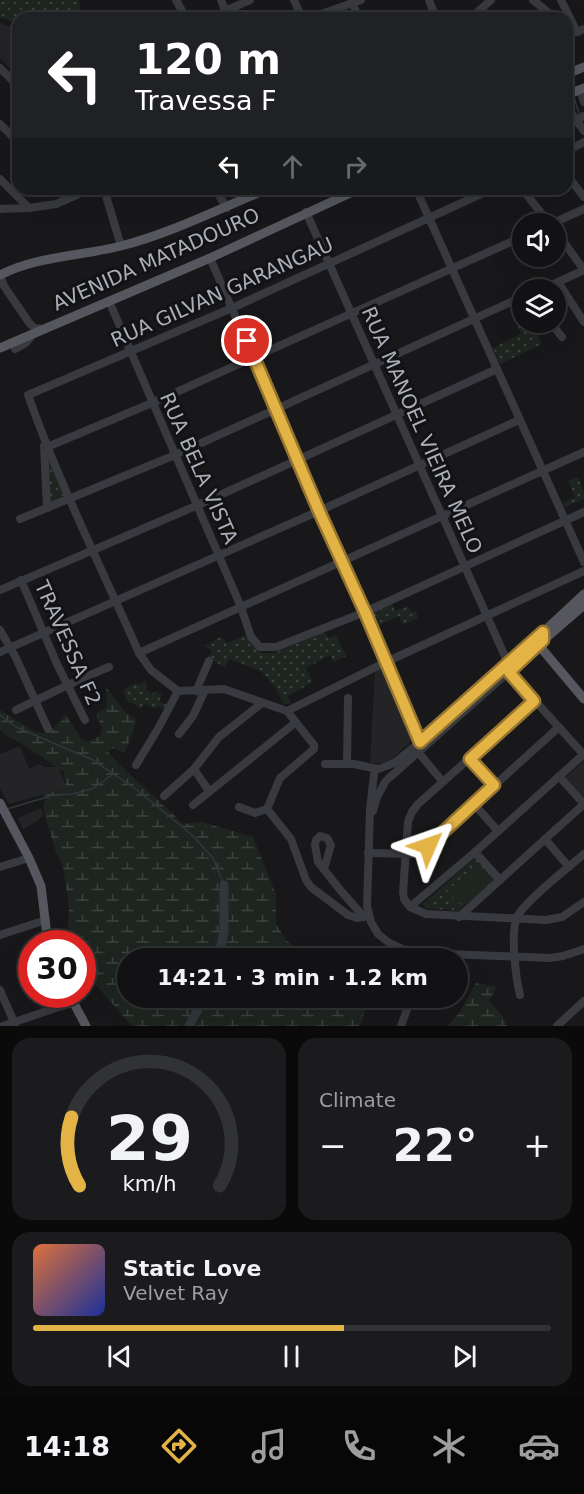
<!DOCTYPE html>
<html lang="en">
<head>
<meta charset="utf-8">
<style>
	:root { --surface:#121214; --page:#1b1b1d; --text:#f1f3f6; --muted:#9c9ea0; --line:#313234; --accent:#e4b346 }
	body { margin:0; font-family:"DejaVu Sans",sans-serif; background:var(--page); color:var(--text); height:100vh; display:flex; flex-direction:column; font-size:22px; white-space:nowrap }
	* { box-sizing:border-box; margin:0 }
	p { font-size:20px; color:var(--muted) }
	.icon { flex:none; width:33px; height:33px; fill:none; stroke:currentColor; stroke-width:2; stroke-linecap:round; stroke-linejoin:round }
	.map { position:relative; height:1026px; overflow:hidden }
	.panel { display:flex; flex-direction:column; gap:12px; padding:12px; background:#0a0a0b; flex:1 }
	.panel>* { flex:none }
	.banner { position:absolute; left:12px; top:12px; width:561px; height:183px; border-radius:18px; box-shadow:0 6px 24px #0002,0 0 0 2px var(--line); background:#202124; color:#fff; overflow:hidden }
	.controls { position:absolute; left:512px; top:213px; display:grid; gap:12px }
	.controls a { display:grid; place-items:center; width:54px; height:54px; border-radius:50%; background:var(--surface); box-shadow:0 6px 24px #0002,0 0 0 2px var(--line); font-size:30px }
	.speed { position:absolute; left:18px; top:930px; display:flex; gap:12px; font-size:30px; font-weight:700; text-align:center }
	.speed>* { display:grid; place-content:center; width:78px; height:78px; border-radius:50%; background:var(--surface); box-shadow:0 6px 24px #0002,0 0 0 2px var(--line); line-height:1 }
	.speed .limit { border:9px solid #d22; background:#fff; color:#111 }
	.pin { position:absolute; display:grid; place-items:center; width:51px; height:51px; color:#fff; margin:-26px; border:3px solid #fff; border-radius:50%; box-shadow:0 2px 6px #0007 }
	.me { position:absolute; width:66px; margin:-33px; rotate:47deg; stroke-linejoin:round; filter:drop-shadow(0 0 4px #0008) }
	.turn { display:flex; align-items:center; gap:21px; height:126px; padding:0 24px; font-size:27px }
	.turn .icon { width:78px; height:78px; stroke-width:2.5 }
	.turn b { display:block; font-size:42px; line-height:51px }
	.lanes { display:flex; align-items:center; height:57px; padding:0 24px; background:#0003; justify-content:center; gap:30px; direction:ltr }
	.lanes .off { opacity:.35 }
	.big { font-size:45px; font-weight:800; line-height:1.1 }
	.panel .widget { flex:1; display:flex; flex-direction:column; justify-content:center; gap:9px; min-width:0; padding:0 21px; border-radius:18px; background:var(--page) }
	.panel .dial { align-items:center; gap:0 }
	.dial svg { height:156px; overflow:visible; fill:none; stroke:var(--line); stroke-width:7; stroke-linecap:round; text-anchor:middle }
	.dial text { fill:var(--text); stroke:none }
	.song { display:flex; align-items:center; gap:18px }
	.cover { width:72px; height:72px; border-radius:9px; background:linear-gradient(135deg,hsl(20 70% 55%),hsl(230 70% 35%)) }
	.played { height:6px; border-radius:3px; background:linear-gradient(90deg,var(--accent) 60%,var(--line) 60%) }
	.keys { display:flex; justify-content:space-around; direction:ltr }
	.heat { display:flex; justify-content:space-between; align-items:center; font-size:33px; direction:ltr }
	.panel .tiles { flex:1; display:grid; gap:12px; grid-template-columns:1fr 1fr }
	.widget:last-child { grid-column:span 2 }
	.trip { position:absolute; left:117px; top:948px; width:351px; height:60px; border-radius:30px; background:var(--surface); box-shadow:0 6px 24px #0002,0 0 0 2px var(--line); font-weight:800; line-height:60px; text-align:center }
	.tabs { display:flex; height:96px; justify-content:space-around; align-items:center; background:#070708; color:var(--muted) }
	.tabs .icon { width:42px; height:42px }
	.tabs .active { color:var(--accent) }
	.tabs b { font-size:27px; color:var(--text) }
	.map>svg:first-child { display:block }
	.built { fill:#242427 }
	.grass { fill:url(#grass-dots) }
	.wetland { fill:url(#wetland-marsh) }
	.pitch { fill:#1e2520 }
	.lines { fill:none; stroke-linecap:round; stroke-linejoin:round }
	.stream { stroke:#2f373d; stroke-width:1.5 }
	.river { stroke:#2f373d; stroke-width:9 }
	.minor { stroke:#393a3f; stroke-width:8 }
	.major { stroke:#56575e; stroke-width:9 }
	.route-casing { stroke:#94742e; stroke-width:15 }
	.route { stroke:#e4b346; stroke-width:10 }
	.labels { text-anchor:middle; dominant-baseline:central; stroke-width:6; stroke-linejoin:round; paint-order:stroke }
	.street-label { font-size:20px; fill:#abafb9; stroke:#131315 }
</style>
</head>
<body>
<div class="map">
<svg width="584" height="1026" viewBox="0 0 584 1026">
	<defs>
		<pattern id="grass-dots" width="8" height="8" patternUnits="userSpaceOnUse" patternTransform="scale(1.5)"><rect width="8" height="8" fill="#1e2520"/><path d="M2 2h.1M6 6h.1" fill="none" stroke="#3c423e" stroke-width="1.8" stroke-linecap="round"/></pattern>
		<pattern id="wetland-marsh" width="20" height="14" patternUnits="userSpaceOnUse" patternTransform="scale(1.5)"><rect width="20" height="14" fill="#1e2520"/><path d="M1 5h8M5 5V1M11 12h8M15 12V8" fill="none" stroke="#3c423e"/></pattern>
	</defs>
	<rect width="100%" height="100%" fill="#18181a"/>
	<g class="built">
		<polygon points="0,23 18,29 18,76 0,58"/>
		<polygon points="383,669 415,738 390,760 379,763 370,763 375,671"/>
		<polygon points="20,746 29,769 40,764 44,767 58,767 67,788 9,804 0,789 0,754"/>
		<polygon points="584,761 584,797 583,797 566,777"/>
		<polygon points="41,808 43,815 37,821 23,829 18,818"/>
	</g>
	<g class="grass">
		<polygon points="0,0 79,0 80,11 86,18 18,18 18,23 0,17"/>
		<polygon points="522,304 522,322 533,323 542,344 500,364 493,348 521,334 511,309"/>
		<polygon points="48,458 67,496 50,503"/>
		<polygon points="578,477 584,492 584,499 565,507 563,503 575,497 568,481"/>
		<polygon points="392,604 395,611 408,606 412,613 416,611 418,618 403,625 399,616 377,626 371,613"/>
		<polygon points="325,632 328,638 336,635 346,656 334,662 330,655 306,668 313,682 288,696 291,704 284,704 275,688 261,671 229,659 225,667 208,658 212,650 204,646 221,637 227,643 248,634 261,653 274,653"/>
		<polygon points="145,681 147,684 146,689 152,694 157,691 162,695 159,701 169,706 166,710 158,706 156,709 144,704 141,709 131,702 128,703 123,690 136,683 139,685"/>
		<polygon points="476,857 497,879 458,911 425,908 423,904"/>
	</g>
	<g class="wetland">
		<path d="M106 687 124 711 137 720 125 753 111 748 108 752C131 778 159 799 183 824L202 822 253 837 276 894V924L286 940 308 958H128V998H369L360 1026H132L87 975 83 965 82 944 72 943 68 927 69 906 63 867 56 852 43 809 45 798 42 795 66 788 64 772 24 745 4 734 0 729V710L33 731 49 734 65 714 82 740 87 742 100 736 102 728 96 714 107 707Z"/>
		<polygon points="476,983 497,987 489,1000 503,1017 507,1026 448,1026 459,1013"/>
	</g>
	<polygon class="pitch" points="475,866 486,879 459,904 447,891"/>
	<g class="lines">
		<g class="stream">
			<polyline points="574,98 579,113"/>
			<polyline points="0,715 16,727 93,760 137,790 191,834 213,858 224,885"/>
			<polyline points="7,809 54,795 72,794 92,789 112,775"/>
		</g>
		<g class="river">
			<polyline points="218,958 224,932 224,885"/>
			<polyline points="189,1026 204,998"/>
		</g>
		<g class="minor">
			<polyline points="176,0 186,18"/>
			<polyline points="221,0 228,18"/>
			<polyline points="294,0 302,18"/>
			<polyline points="352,0 358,18"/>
			<polyline points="429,0 436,18"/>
			<polyline points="533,0 555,18"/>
			<polyline points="561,0 577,32"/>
			<polyline points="225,11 250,0"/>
			<polyline points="310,18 361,0"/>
			<polyline points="471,18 491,0"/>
			<polyline points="567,28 577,32 584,29"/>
			<polyline points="0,68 18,86"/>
			<polyline points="580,89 584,102"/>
			<polyline points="567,107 584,131"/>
			<polyline points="575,120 584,116"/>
			<polyline points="0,124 18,142"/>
			<polyline points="567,151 584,142"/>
			<polyline points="567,175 584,197"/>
			<polyline points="0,179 29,208"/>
			<polyline points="64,189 72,197"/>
			<polyline points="104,189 121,246"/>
			<polyline points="215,189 227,208"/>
			<polyline points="416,189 584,562"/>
			<polyline points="522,189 550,224"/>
			<polyline points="0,209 29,208 56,204 90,189"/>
			<polyline points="306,212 508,663"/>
			<polyline points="551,224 584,209"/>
			<polyline points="555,230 584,270"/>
			<polyline points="210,258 420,742"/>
			<polyline points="0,275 4,286 30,324 35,328 43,329"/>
			<polyline points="558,282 584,322"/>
			<polyline points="541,290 584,270"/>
			<polyline points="109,301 241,607 251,637 260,647 276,647 365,612 584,512"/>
			<polyline points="550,322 562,337"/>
			<polyline points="15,349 26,343 33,334"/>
			<polyline points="44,446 47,508"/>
			<polyline points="47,447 152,403 522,237"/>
			<polyline points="20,519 175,455 522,297"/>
			<polyline points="21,580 57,664 85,720"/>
			<polyline points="0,590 198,505 497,369"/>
			<polyline points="0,630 16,658 48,729"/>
			<polyline points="0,652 319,511 519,420"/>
			<polyline points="139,653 584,452"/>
			<polyline points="509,672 584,755"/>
			<polyline points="196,691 209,661"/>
			<polyline points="534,701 418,804 412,812 408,822 403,892 404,899 410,907 426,914 546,920 562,917 584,902"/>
			<path d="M16 710C47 695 77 680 109 667"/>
			<path d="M287 711 224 689 178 691 151 670 139 653C101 567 59 483 28 395L232 308 492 189"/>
			<polyline points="287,711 386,662 584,571"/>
			<polyline points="179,734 193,716 205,690"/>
			<polyline points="418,752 443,782"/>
			<polyline points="470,759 494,785"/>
			<polyline points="325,764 354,764 378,769"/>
			<polyline points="347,764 348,698"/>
			<polyline points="136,765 159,727 178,691"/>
			<polyline points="381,768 394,763 420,742 539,636"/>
			<polyline points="194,769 209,791"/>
			<polyline points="374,774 370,810 367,906 371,922 378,934 388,942 402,949 423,953 550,958 563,956 584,949"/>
			<polyline points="388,779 540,644"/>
			<polyline points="164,796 194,769 219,737 262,703"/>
			<polyline points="473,803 498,831"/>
			<polyline points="193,805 296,722"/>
			<polyline points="239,807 255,813 267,809 280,778 314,749 314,745 287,711"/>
			<polyline points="267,809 291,839 306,880 311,887 348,915 357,918 369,915"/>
			<polyline points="373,811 377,797 385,782"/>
			<polyline points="545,839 569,867"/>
			<polyline points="475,852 500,880"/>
			<polyline points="368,853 413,854 423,850 559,727"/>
			<polyline points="0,867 29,858"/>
			<polyline points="324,869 331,845 327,838 320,836 316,840 315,845 318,862 341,891 364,917"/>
			<polyline points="410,907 475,852 584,754"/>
			<polyline points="459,917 584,804 559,776"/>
			<polyline points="0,935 46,920"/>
			<polyline points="0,990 15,1024"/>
			<path d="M520 995C516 979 510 933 517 917 524 902 570 866 584 854"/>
			<polyline points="436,998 441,998"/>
			<polyline points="3,1026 73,1002"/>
			<polyline points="401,1026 411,998"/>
			<polyline points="557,1026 584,1001"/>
		</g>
		<g class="major">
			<polyline points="567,74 584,67"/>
			<polyline points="567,95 584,88"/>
			<path d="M0 275C38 256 81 256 121 246 172 233 220 208 268 189"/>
			<polyline points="0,348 210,258 359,189"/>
			<polyline points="584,594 539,636 542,649 584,699"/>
			<polyline points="547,637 584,605"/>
			<polyline points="0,803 29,858 41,886 48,944"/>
			<polyline points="69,994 86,1026"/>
		</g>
	</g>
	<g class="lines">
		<defs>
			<polyline id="route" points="247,341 319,511 365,612 420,742 543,632 543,640 509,672 534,701 470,759 494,785 428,846"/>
		</defs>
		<use href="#route" class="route-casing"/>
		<use href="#route" class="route"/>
	</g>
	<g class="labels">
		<g class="street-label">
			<text transform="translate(156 259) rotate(-24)">AVENIDA MATADOURO</text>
			<text transform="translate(222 292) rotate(-24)">RUA GILVAN GARANGAU</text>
			<text transform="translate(422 430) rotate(66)">RUA MANOEL VIEIRA MELO</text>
			<text transform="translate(199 468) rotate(66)">RUA BELA VISTA</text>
			<text transform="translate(68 643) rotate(66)">TRAVESSA F2</text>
		</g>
	</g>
</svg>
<div class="controls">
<a><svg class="icon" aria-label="sound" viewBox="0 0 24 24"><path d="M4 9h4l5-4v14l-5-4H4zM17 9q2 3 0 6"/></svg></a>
<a><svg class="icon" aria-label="layers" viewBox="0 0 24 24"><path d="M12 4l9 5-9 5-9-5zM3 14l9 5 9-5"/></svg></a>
</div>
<div class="speed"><div class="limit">30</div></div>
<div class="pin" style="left:247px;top:341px;background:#d93025"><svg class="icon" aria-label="arrive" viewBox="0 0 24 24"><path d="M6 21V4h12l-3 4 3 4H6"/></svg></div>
<svg class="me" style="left:428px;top:846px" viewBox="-20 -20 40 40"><path d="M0-17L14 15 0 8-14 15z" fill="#e4b346" stroke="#fff" stroke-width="4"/></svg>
<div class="trip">14:21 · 3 min · 1.2 km</div>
<div class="banner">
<div class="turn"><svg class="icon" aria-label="left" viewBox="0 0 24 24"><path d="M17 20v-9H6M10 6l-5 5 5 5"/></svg><div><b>120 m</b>Travessa F</div></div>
<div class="lanes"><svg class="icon" aria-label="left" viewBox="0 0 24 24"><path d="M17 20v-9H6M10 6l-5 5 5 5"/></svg><svg class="icon off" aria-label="ahead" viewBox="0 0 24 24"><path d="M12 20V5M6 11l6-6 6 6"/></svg><svg class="icon off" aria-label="right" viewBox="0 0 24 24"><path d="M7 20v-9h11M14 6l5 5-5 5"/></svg></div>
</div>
</div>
<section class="panel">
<div class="tiles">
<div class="widget dial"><svg viewBox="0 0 100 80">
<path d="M14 69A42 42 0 1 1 86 69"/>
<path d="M14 69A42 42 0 0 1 10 34" stroke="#e4b346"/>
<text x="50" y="56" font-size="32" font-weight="700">29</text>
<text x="50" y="72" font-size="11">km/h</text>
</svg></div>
<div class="widget"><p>Climate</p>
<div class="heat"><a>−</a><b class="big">22°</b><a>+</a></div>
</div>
<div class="widget">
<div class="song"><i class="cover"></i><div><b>Static Love</b><p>Velvet Ray</p></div></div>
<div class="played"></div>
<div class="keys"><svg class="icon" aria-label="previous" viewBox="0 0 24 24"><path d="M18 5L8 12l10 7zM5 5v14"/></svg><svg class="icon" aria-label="pause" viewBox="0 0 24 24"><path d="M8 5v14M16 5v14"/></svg><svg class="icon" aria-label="next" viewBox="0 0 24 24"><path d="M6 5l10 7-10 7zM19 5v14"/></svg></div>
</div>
</div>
</section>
<nav class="tabs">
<b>14:18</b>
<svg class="icon active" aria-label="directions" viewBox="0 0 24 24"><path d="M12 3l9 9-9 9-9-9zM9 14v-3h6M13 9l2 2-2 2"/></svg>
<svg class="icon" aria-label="music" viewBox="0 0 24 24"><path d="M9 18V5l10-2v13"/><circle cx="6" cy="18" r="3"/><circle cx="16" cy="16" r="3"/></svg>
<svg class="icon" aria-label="phone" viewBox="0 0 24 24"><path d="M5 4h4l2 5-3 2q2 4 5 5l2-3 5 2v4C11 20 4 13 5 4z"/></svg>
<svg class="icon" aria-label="climate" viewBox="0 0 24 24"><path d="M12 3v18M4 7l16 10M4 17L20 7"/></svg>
<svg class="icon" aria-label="car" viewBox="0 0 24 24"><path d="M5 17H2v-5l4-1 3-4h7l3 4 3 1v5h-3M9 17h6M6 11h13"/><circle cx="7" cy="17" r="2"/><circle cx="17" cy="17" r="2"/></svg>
</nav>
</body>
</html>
